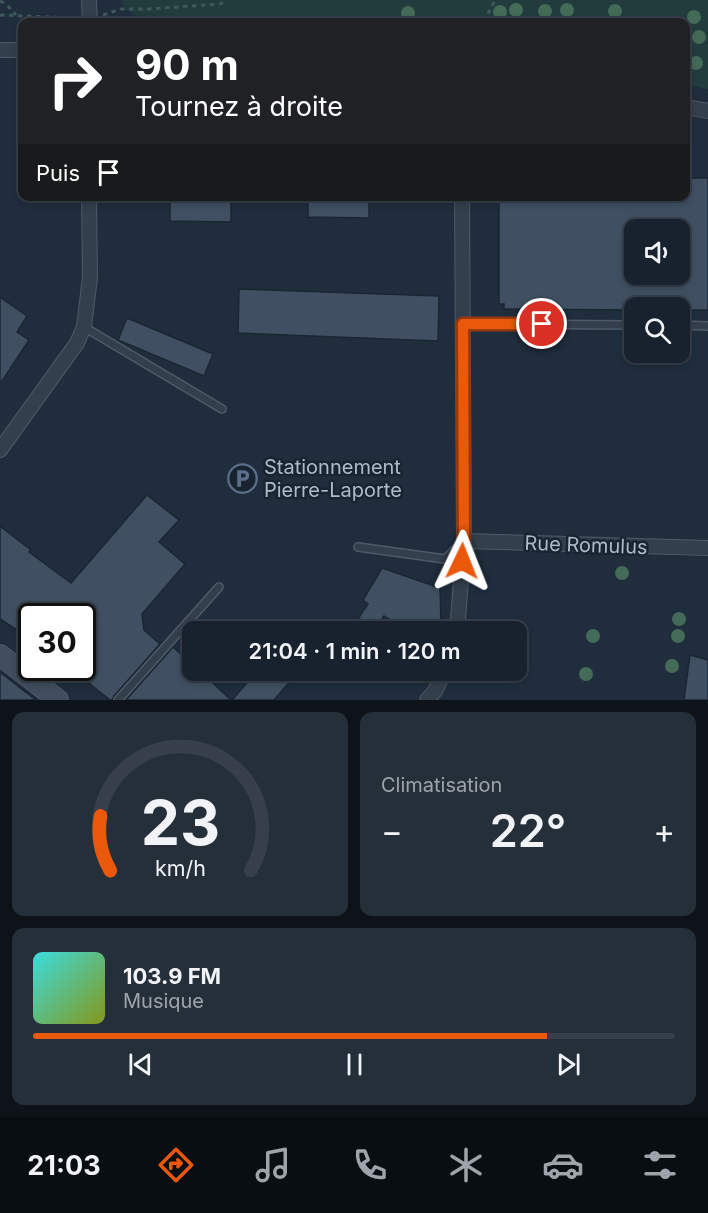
<!DOCTYPE html>
<html lang="fr">
<head>
<meta charset="utf-8">
<style>
	:root { --surface:#17222e; --page:#242f3a; --text:#f1f3f6; --muted:#9ea4aa; --line:#363f4a; --accent:#ea580c }
	body { margin:0; font-family:Inter,sans-serif; background:var(--page); color:var(--text); height:100vh; display:flex; flex-direction:column; font-size:22px; white-space:nowrap }
	* { box-sizing:border-box; margin:0 }
	p { font-size:20px; color:var(--muted) }
	.icon { flex:none; width:33px; height:33px; fill:none; stroke:currentColor; stroke-width:2; stroke-linecap:round; stroke-linejoin:round }
	.map { position:relative; height:700px; overflow:hidden }
	.drawer { display:flex; flex-direction:column; gap:12px; padding:12px; background:#0d1319; flex:1 }
	.drawer>* { flex:none }
	.hud { position:absolute; left:18px; top:18px; width:672px; height:183px; border-radius:12px; box-shadow:0 3px 9px #0003,0 0 0 2px var(--line); background:#202124; color:#fff; overflow:hidden }
	.buttons { position:absolute; left:624px; top:219px; display:grid; gap:12px }
	.buttons a { display:grid; place-items:center; width:66px; height:66px; border-radius:12px; background:var(--surface); box-shadow:0 3px 9px #0003,0 0 0 2px var(--line); font-size:30px }
	.speed { position:absolute; left:18px; top:603px; display:flex; gap:12px; font-size:30px; font-weight:700; text-align:center }
	.speed>* { display:grid; place-content:center; width:78px; height:78px; border-radius:50%; background:var(--surface); box-shadow:0 3px 9px #0003,0 0 0 2px var(--line); line-height:1 }
	.speed .limit { border:3px solid #111; border-radius:9px; background:#fff; color:#111 }
	.pin { position:absolute; display:grid; place-items:center; width:51px; height:51px; color:#fff; margin:-26px; border:3px solid #fff; border-radius:50%; box-shadow:0 2px 6px #0007 }
	.me { position:absolute; width:66px; margin:-33px; rotate:2deg; stroke-linejoin:round; filter:drop-shadow(0 0 4px #0008) }
	.turn { display:flex; align-items:center; gap:21px; height:126px; padding:0 18px; font-size:27px }
	.turn .icon { width:78px; height:78px; stroke-width:2.5 }
	.turn b { display:block; font-size:42px; line-height:51px }
	.then { display:flex; align-items:center; height:57px; padding:0 18px; background:#0003; gap:12px; font-size:22px }
	.big { font-size:45px; font-weight:600; line-height:1.1 }
	.drawer .widget { flex:1; display:flex; flex-direction:column; justify-content:center; gap:9px; min-width:0; padding:0 21px; border-radius:12px; background:var(--page) }
	.drawer .dial { align-items:center; gap:0 }
	.dial svg { height:156px; overflow:visible; fill:none; stroke:var(--line); stroke-width:7; stroke-linecap:round; text-anchor:middle }
	.dial text { fill:var(--text); stroke:none }
	.song { display:flex; align-items:center; gap:18px }
	.cover { width:72px; height:72px; border-radius:9px; background:linear-gradient(135deg,hsl(180 70% 55%),hsl(70 70% 35%)) }
	.played { height:6px; border-radius:3px; background:linear-gradient(90deg,var(--accent) 80%,var(--line) 80%) }
	.keys { display:flex; justify-content:space-around; direction:ltr }
	.heat { display:flex; justify-content:space-between; align-items:center; font-size:33px; direction:ltr }
	.drawer .tiles { flex:1; display:grid; gap:12px; grid-template-columns:1fr 1fr }
	.widget:last-child { grid-column:span 2 }
	.trip { position:absolute; left:182px; top:621px; width:345px; height:60px; border-radius:12px; background:var(--surface); box-shadow:0 3px 9px #0003,0 0 0 2px var(--line); font-weight:600; line-height:60px; text-align:center }
	.tabs { display:flex; height:96px; justify-content:space-around; align-items:center; background:#090e12; color:var(--muted) }
	.tabs .icon { width:42px; height:42px }
	.tabs .selected { color:var(--accent) }
	.tabs b { font-size:27px; color:var(--text) }
	.map>svg:first-child { display:block }
	.green { fill:#223c3e }
	.building { fill:#405062; stroke:#1b2633; stroke-width:1.5; fill-rule:evenodd }
	.lines { fill:none; stroke-linecap:round; stroke-linejoin:round }
	.lane-casing { stroke:#4e5a67; stroke-width:10 }
	.street-casing { stroke:#4e5a67; stroke-width:16 }
	.secondary-casing { stroke:#4e5a67; stroke-width:22 }
	.path { stroke:#3f595b; stroke-width:3; stroke-dasharray:4.5 4.5; stroke-linecap:butt }
	.lane { stroke:#343f4d; stroke-width:7 }
	.street { stroke:#343f4d; stroke-width:14 }
	.secondary { stroke:#414e60; stroke-width:20 }
	.tree { fill:#446a58 }
	.route-casing { stroke:#983908; stroke-width:15 }
	.route { stroke:#ea580c; stroke-width:10 }
	.labels { text-anchor:middle; dominant-baseline:central; stroke-width:5; stroke-linejoin:round; paint-order:stroke }
	.poi-label { font-size:20px; fill:#aebac9; stroke:#192431; text-anchor:start }
	.street-label { font-size:20px; fill:#aebac9; stroke:#192431 }
</style>
</head>
<body>
<div class="map">
<svg width="708" height="700" viewBox="0 0 708 700">
	<rect width="100%" height="100%" fill="#1f2d3d"/>
	<polygon class="green" points="121,0 708,0 708,89 686,85 686,22 146,22 125,9"/>
	<g class="building">
		<path d="M686 178H708V310H680V308H634V310L504 309V304H499V196H686ZM634 230H680V274H634Z"/>
		<polygon points="170,196 231,196 231,222 170,221"/>
		<polygon points="308,196 369,196 369,218 308,217"/>
		<polygon points="239,289 439,296 438,341 238,333"/>
		<polygon points="0,297 27,316 17,332 29,340 0,384"/>
		<polygon points="127,318 213,354 204,376 118,340"/>
		<polygon points="147,495 179,520 159,542 185,564 142,614 144,630 160,644 114,696 112,700 110,700 70,668 82,668 82,616 32,616 32,640 0,619 0,526 31,550 29,552 71,583"/>
		<polygon points="382,568 440,588 441,623 436,632 410,632 384,616 374,629 358,619 368,604 363,600"/>
		<polygon points="173,647 192,664 192,670 199,670 231,700 126,700"/>
		<polygon points="690,655 708,660 708,700 684,700"/>
		<polygon points="258,670 300,670 274,700 232,700"/>
		<polygon points="0,672 36,700 0,700"/>
	</g>
	<g class="lines">
		<defs>
			<g id="lane">
				<polyline points="463,324 634,325"/>
				<polyline points="680,325 708,326"/>
				<polyline points="84,327 222,409"/>
				<polyline points="358,547 445,559 462,543"/>
				<polyline points="118,700 219,587"/>
			</g>
			<g id="street">
				<polyline points="89,0 90,22"/>
				<polyline points="0,50 22,50"/>
				<polyline points="686,107 708,111"/>
				<polyline points="0,450 77,343 84,327 90,277 89,196"/>
				<polyline points="464,541 708,548"/>
				<polyline points="457,632 464,541 462,196"/>
				<polyline points="427,700 435,691 445,670"/>
			</g>
			<polyline id="secondary" points="0,655 58,700"/>
		</defs>
		<use href="#lane" class="lane-casing"/>
		<use href="#street" class="street-casing"/>
		<use href="#secondary" class="secondary-casing"/>
		<g class="path">
			<polyline points="0,1 6,4 16,15"/>
			<polyline points="0,15 76,18"/>
			<polyline points="103,15 121,9 149,9 220,4 227,0"/>
			<polyline points="484,22 495,0"/>
		</g>
		<use href="#lane" class="lane"/>
		<use href="#street" class="street"/>
		<use href="#secondary" class="secondary"/>
	</g>
	<g class="tree">
		<circle cx="516" cy="10" r="7"/>
		<circle cx="567" cy="10" r="7"/>
		<circle cx="545" cy="11" r="7"/>
		<circle cx="615" cy="11" r="7"/>
		<circle cx="500" cy="12" r="7"/>
		<circle cx="408" cy="13" r="7"/>
		<circle cx="694" cy="17" r="7"/>
		<circle cx="699" cy="37" r="7"/>
		<circle cx="696" cy="63" r="7"/>
		<circle cx="622" cy="573" r="7"/>
		<circle cx="679" cy="619" r="7"/>
		<circle cx="593" cy="636" r="7"/>
		<circle cx="678" cy="636" r="7"/>
		<circle cx="672" cy="666" r="7"/>
		<circle cx="586" cy="674" r="7"/>
	</g>
	<g class="lines">
		<defs>
			<polyline id="route" points="462,561 464,541 463,324 542,324"/>
		</defs>
		<use href="#route" class="route-casing"/>
		<use href="#route" class="route"/>
	</g>
	<defs>
		<symbol id="parking-ring" viewBox="-11 -11 22 22"><circle r="9.5" fill="#192431" stroke="#5c6f8a" stroke-width="1.5"/><path d="M-3.5-5.5H1a3.5 3.5 0 0 1 0 7H-1V5.5H-3.5ZM-1-3.4V-.6H.8a1.4 1.4 0 0 0 0-2.8Z" fill="#5c6f8a"/></symbol>
	</defs>
	<g fill-rule="evenodd">
		<use href="#parking-ring" x="226" y="462" width="33" height="33"/>
	</g>
	<g class="labels">
		<g class="poi-label">
			<text x="264" y="467">Stationnement<tspan x="264" dy="23">Pierre-Laporte</tspan></text>
		</g>
		<g class="street-label">
			<text transform="translate(586 545) rotate(2)">Rue Romulus</text>
		</g>
	</g>
</svg>
<div class="buttons">
<a><svg class="icon" aria-label="sound" viewBox="0 0 24 24"><path d="M4 9h4l5-4v14l-5-4H4zM17 9q2 3 0 6"/></svg></a>
<a><svg class="icon" aria-label="search" viewBox="0 0 24 24"><circle cx="10" cy="10" r="6"/><path d="M15 15l6 6"/></svg></a>
</div>
<div class="speed"><div class="limit">30</div></div>
<div class="pin" style="left:542px;top:324px;background:#d93025"><svg class="icon" aria-label="arrive" viewBox="0 0 24 24"><path d="M6 21V4h12l-3 4 3 4H6"/></svg></div>
<svg class="me" style="left:462px;top:561px" viewBox="-20 -20 40 40"><path d="M0-17L14 15 0 8-14 15z" fill="#ea580c" stroke="#fff" stroke-width="4"/></svg>
<div class="trip">21:04 · 1 min · 120 m</div>
<div class="hud">
<div class="turn"><svg class="icon" aria-label="right" viewBox="0 0 24 24"><path d="M7 20v-9h11M14 6l5 5-5 5"/></svg><div><b>90 m</b>Tournez à droite</div></div>
<div class="then">Puis<svg class="icon" aria-label="arrive" viewBox="0 0 24 24"><path d="M6 21V4h12l-3 4 3 4H6"/></svg></div>
</div>
</div>
<section class="drawer">
<div class="tiles">
<div class="widget dial"><svg viewBox="0 0 100 80">
<path d="M14 69A42 42 0 1 1 86 69"/>
<path d="M14 69A42 42 0 0 1 9 41" stroke="#ea580c"/>
<text x="50" y="56" font-size="32" font-weight="700">23</text>
<text x="50" y="72" font-size="11">km/h</text>
</svg></div>
<div class="widget"><p>Climatisation</p>
<div class="heat"><a>−</a><b class="big">22°</b><a>+</a></div>
</div>
<div class="widget">
<div class="song"><i class="cover"></i><div><b>103.9 FM</b><p>Musique</p></div></div>
<div class="played"></div>
<div class="keys"><svg class="icon" aria-label="previous" viewBox="0 0 24 24"><path d="M18 5L8 12l10 7zM5 5v14"/></svg><svg class="icon" aria-label="pause" viewBox="0 0 24 24"><path d="M8 5v14M16 5v14"/></svg><svg class="icon" aria-label="next" viewBox="0 0 24 24"><path d="M6 5l10 7-10 7zM19 5v14"/></svg></div>
</div>
</div>
</section>
<nav class="tabs">
<b>21:03</b>
<svg class="icon selected" aria-label="directions" viewBox="0 0 24 24"><path d="M12 3l9 9-9 9-9-9zM9 14v-3h6M13 9l2 2-2 2"/></svg>
<svg class="icon" aria-label="music" viewBox="0 0 24 24"><path d="M9 18V5l10-2v13"/><circle cx="6" cy="18" r="3"/><circle cx="16" cy="16" r="3"/></svg>
<svg class="icon" aria-label="phone" viewBox="0 0 24 24"><path d="M5 4h4l2 5-3 2q2 4 5 5l2-3 5 2v4C11 20 4 13 5 4z"/></svg>
<svg class="icon" aria-label="climate" viewBox="0 0 24 24"><path d="M12 3v18M4 7l16 10M4 17L20 7"/></svg>
<svg class="icon" aria-label="car" viewBox="0 0 24 24"><path d="M5 17H2v-5l4-1 3-4h7l3 4 3 1v5h-3M9 17h6M6 11h13"/><circle cx="7" cy="17" r="2"/><circle cx="17" cy="17" r="2"/></svg>
<svg class="icon" aria-label="filters" viewBox="0 0 24 24"><path d="M4 7h16M4 17h16"/><circle cx="9" cy="7" r="2"/><circle cx="15" cy="17" r="2"/></svg>
</nav>
</body>
</html>
